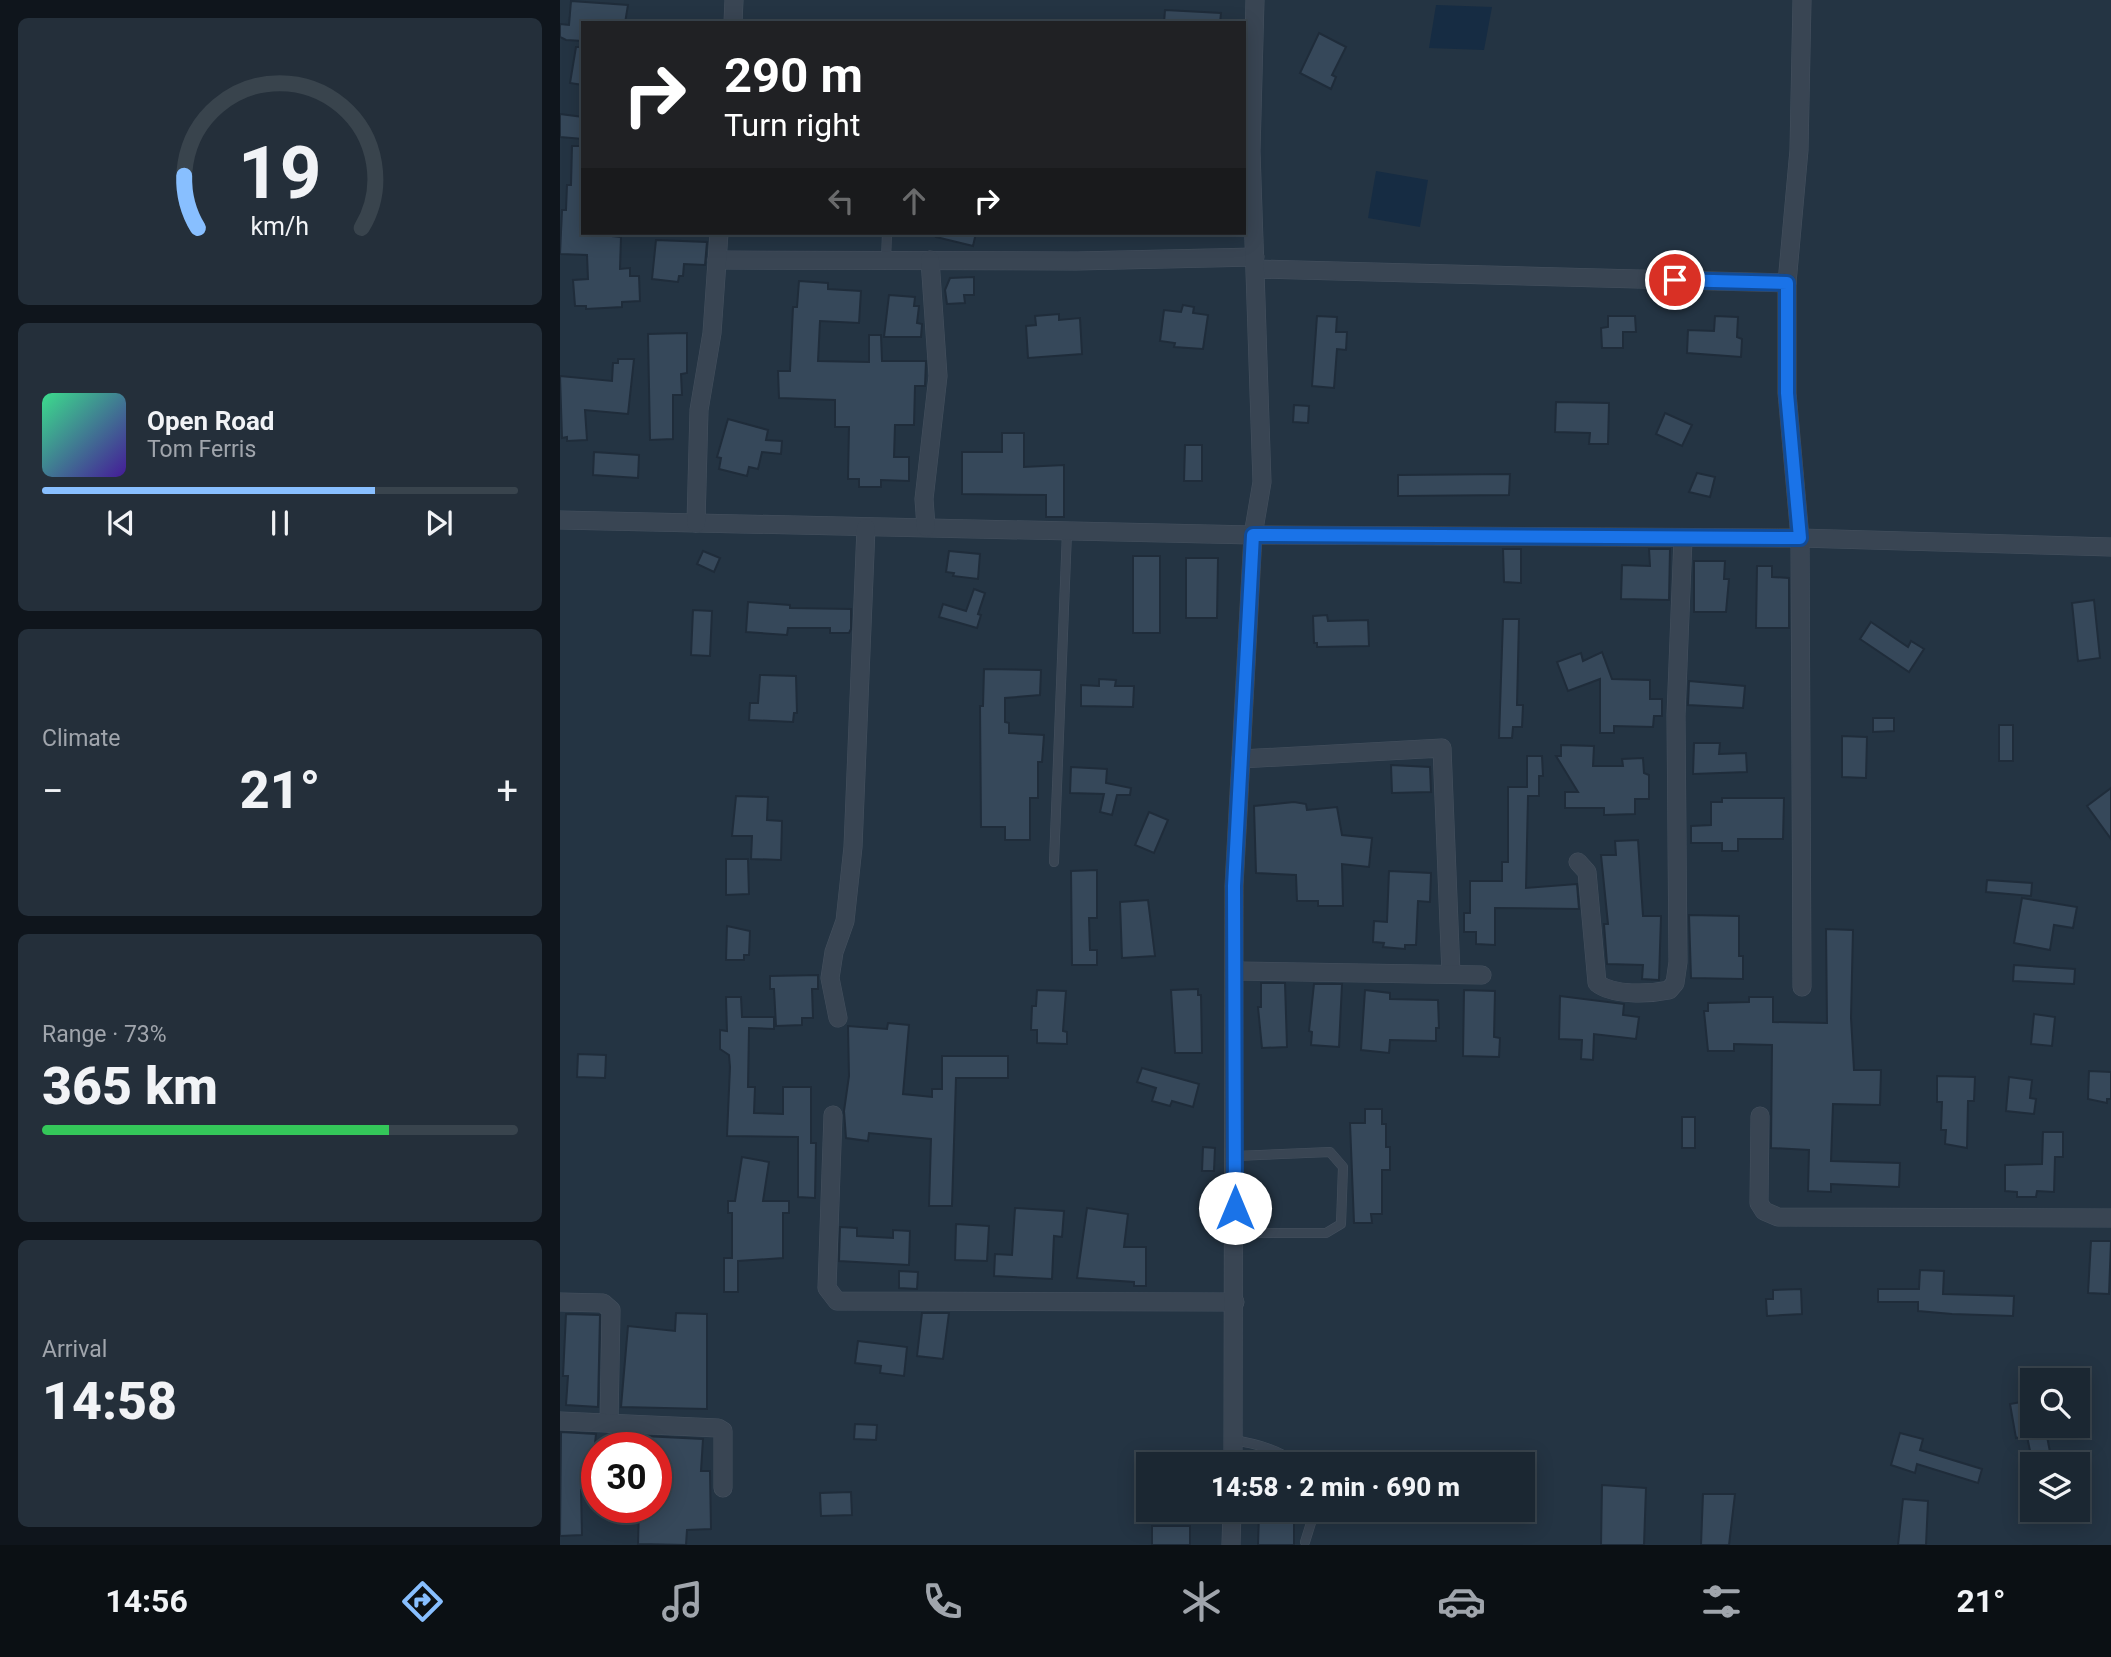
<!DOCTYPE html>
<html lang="en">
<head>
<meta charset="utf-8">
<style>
	:root { --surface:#1b2732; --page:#242f3a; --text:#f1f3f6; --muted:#a0a5ac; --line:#39444d; --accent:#88bfff }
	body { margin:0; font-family:Roboto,sans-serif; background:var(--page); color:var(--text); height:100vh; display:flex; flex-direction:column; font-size:26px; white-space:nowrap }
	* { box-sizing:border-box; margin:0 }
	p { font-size:23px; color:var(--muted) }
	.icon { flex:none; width:38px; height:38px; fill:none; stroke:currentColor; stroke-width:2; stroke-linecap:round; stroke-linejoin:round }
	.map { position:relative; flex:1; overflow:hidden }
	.sheet { display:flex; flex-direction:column; gap:18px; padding:18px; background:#0f151c; width:560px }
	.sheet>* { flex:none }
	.top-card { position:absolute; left:21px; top:21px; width:665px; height:214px; border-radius:0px; box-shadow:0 4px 18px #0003,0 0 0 2px var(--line); background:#202124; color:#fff; overflow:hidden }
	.controls { position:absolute; left:1460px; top:1368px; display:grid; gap:14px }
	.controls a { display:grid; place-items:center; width:70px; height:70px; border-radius:0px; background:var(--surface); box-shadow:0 4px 18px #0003,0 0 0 2px var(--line); font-size:35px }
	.speed { position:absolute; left:21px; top:1432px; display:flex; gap:14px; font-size:35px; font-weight:700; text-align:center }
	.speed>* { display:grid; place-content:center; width:91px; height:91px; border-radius:50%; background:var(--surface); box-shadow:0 4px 18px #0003,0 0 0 2px var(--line); line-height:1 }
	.speed .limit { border:10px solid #d22; background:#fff; color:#111 }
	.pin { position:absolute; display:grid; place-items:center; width:60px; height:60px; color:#fff; margin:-30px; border:4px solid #fff; border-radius:50%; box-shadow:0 2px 7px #0007 }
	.me { position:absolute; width:77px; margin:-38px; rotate:0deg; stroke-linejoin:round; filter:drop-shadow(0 0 5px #0008) }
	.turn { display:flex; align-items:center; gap:24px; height:147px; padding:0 28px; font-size:32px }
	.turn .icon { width:91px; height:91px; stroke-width:2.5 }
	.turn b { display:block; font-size:49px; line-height:60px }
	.lanes { display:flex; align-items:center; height:66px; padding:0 28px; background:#0003; justify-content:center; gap:35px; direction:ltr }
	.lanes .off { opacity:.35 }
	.big { font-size:52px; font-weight:800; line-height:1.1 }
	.sheet .tile { flex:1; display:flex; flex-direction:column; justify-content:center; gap:10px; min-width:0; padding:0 24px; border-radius:10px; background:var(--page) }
	.sheet .dial { align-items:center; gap:0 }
	.dial svg { height:182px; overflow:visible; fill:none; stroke:var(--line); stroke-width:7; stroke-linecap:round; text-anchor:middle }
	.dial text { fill:var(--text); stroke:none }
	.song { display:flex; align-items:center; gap:21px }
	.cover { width:84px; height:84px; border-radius:10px; background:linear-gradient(135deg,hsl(150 70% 55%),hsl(260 70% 35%)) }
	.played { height:7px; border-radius:4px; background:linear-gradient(90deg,var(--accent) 70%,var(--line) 70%) }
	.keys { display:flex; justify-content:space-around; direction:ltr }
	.heat { display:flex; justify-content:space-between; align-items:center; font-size:38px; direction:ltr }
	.charge { height:10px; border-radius:5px; background:linear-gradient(90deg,#34c759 73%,var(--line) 0) }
	.trip { position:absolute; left:576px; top:1452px; width:399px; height:70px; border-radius:0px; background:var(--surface); box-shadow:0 4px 18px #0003,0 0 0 2px var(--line); font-weight:800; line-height:70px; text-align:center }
	.dock { display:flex; height:112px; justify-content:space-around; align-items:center; background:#0b1014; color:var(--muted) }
	.dock .icon { width:49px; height:49px }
	.dock .active { color:var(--accent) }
	.dock b { font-size:32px; color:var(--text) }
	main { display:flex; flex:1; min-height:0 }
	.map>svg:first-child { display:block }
	.water { fill:#162c43 }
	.building { fill:#36485a; stroke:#1f2c3a; stroke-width:2 }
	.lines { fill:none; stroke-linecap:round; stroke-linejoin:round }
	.service-casing { stroke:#45515f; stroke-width:10 }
	.minor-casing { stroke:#45515f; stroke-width:19 }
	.service { stroke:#394553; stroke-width:9 }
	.minor { stroke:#394553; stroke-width:18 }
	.route-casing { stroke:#114b97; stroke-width:18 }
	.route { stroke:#1a73e8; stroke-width:12 }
</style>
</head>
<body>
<main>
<section class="sheet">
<div class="tile dial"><svg viewBox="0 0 100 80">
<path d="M14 69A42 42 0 1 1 86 69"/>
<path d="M14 69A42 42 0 0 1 8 46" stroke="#88bfff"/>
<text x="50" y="56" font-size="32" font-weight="700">19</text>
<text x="50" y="72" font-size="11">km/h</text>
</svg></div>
<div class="tile">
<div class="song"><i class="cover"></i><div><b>Open Road</b><p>Tom Ferris</p></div></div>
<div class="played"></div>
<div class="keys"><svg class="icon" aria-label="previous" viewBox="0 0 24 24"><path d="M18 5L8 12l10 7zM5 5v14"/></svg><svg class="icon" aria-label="pause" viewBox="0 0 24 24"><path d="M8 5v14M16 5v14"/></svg><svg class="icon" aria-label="next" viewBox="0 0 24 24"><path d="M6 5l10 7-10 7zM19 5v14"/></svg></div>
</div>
<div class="tile"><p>Climate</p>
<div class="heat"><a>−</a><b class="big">21°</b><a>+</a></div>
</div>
<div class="tile"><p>Range · 73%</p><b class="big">365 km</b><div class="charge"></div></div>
<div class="tile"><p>Arrival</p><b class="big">14:58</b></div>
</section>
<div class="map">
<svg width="1551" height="1545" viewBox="0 0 1551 1545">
	<rect width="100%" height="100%" fill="#243443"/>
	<g class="water">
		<polygon points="876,5 932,7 924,50 869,48"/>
		<polygon points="816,171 868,180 860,227 808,218"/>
	</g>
	<g class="building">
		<polygon points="11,1 68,5 65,23 23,23 23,41 6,40 0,37 0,24 9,25"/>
		<polygon points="605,10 661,13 660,23 604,23"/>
		<polygon points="759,33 786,47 772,75 776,77 771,89 740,73"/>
		<polygon points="16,47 23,47 23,85 10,83"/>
		<polygon points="0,114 23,117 23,139 0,137"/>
		<polygon points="12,146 23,146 23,233 61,237 60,269 70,268 70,276 79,276 80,301 62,302 62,307 26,309 26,306 15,306 13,280 28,279 27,255 0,254 2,210 6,210 7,185 11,185"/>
		<polygon points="377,233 416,233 413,246 376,237"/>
		<polygon points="96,240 147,242 145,265 124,264 123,276 119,276 118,282 92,279"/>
		<polygon points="414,277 414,295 404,295 405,303 387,304 385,290 390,278"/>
		<polygon points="239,281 268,283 268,289 301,291 299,323 260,321 258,361 309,362 309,335 321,335 322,361 366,361 365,386 355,386 354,425 335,425 334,457 349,457 349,481 321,480 321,487 299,487 299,479 288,479 289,427 275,427 275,400 219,398 218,371 230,371 233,307 237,307"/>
		<polygon points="329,295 355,297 354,306 359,306 357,323 362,324 361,337 324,337"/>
		<polygon points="623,305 634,307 633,313 648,315 643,349 614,347 615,343 600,341 604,310 621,312"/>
		<polygon points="499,314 499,320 520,318 522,354 468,358 466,326 476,325 475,316"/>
		<polygon points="757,316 777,317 776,332 787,332 786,350 777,349 774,388 752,386"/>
		<polygon points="1048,316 1075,316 1076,332 1063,332 1063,348 1042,348 1041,328 1048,327"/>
		<polygon points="1155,316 1178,317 1177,337 1182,339 1181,357 1127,353 1128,330 1154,331"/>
		<polygon points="127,333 127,373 121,374 122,395 113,395 113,439 90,440 88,334"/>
		<polygon points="58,359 74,359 68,414 25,410 27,440 7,441 7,437 2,438 0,376 52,381 53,363 58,363"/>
		<polygon points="996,402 1049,403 1048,444 1029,444 1030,433 995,432"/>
		<polygon points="734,405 749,406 748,423 733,422"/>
		<polygon points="1105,413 1132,425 1122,446 1096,434"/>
		<polygon points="168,419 208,430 206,440 222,441 221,454 202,452 198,469 189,467 187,476 159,469 161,458 157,457"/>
		<polygon points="442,433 464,433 464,467 504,465 504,517 486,517 486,495 402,494 402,452 442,452"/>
		<polygon points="625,445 642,445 642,481 624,481"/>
		<polygon points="34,452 79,455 78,478 33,475"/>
		<polygon points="1137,473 1155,477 1150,497 1129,492"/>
		<polygon points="950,474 949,495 838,496 838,475"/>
		<polygon points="943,549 961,549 961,583 944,582"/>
		<polygon points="1089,549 1110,549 1109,600 1061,599 1062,565 1090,566"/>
		<polygon points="143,551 160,558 154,572 137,564"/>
		<polygon points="389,551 420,554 418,579 393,576 394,573 386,572"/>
		<rect x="573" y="556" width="27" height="77"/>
		<polygon points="626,558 658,558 657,618 626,618"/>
		<polygon points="1134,561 1165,561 1164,579 1169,579 1166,612 1134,612"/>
		<polygon points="1197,566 1212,566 1212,577 1229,578 1229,628 1196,628"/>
		<polygon points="414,589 425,593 418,614 421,615 417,628 379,617 383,604 406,611"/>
		<polygon points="1534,600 1540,658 1518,661 1512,603"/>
		<polygon points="188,602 230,605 230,608 291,609 291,629 289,633 270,633 270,628 228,628 227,635 186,632"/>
		<polygon points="133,610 152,611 150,656 131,655"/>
		<polygon points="767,615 768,621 808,620 809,646 757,647 757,643 754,643 753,616"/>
		<polygon points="943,619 959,619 957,705 963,705 962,727 953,727 952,738 939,738"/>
		<polygon points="1311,622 1348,647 1351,641 1364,649 1349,672 1300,639"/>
		<polygon points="1042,652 1052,679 1090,680 1090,699 1102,699 1102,716 1094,716 1093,727 1054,726 1054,733 1040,733 1040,679 1008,691 997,662 1021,653 1023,661"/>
		<polygon points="424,669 481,670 480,695 445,698 445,722 449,723 449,733 484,735 482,762 478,762 478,798 470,798 470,840 445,840 445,827 421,827 420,706 423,706"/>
		<polygon points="200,675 236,676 237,713 234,713 233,722 189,720 190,703 198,703"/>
		<polygon points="539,679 556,680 555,686 574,686 573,707 521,706 521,685 539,686"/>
		<polygon points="1129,681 1185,686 1183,708 1128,705"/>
		<polygon points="1313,718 1334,718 1334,731 1313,732"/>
		<rect x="1439" y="725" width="14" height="36"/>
		<polygon points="1282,736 1307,737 1306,778 1282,777"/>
		<polygon points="1134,743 1160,743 1159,754 1186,753 1187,772 1133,774"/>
		<polygon points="1001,745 1034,746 1033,766 1063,766 1062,759 1083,758 1084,773 1089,775 1089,799 1075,799 1075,814 1044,815 1044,808 1005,808 1005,792 1018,792 996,756 1001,756"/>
		<polygon points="967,756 982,756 983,776 979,776 979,796 968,796 966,888 1017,884 1019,909 935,908 935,945 916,944 916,932 904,932 904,913 910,913 910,881 942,881 942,862 948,862 948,787 967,787"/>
		<polygon points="831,765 870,767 871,792 832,793"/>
		<polygon points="511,767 547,769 546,783 571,788 570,795 557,795 552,815 540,812 544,794 510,793"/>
		<polygon points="1551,788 1551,839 1527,806"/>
		<polygon points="176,796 208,797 207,820 222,821 221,860 191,859 192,836 172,836"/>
		<polygon points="1162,798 1224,798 1223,839 1178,839 1178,851 1162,851 1162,843 1131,843 1131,826 1151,825 1151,802 1162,802"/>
		<polygon points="734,802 746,804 747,810 777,807 782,835 812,838 809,867 782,864 783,906 758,906 758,901 737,901 736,875 696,873 694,806"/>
		<polygon points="589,812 608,820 594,853 575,845"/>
		<polygon points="1078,840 1083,916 1101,916 1099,980 1082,979 1083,965 1047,964 1044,924 1048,924 1041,855 1056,855 1055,841"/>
		<polygon points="166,859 188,859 189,894 166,895"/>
		<polygon points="537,870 537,918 529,918 530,950 537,950 537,965 512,965 511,871"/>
		<polygon points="829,871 871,873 870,902 858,901 856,945 845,945 845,949 823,947 824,943 813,942 814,921 827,922"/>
		<polygon points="1427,880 1472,883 1471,896 1426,892"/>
		<polygon points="1462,898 1517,907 1513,928 1494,925 1490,950 1454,943"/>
		<polygon points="588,900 595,956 562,958 560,902"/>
		<polygon points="1129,915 1179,916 1179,956 1183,956 1183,979 1131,978"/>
		<polygon points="167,926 190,931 189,955 184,955 184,960 166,960"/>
		<polygon points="1266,929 1293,930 1291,1018 1294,1070 1321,1070 1320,1105 1273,1104 1271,1161 1340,1163 1339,1187 1271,1184 1271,1192 1248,1191 1249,1150 1211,1148 1212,1045 1174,1044 1174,1051 1148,1051 1144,1011 1148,1011 1148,1003 1189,1002 1189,997 1213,997 1213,1022 1267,1023"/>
		<polygon points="1454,965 1515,969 1514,984 1453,981"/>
		<polygon points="258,975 258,989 252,989 253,1018 242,1018 242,1025 216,1026 214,989 210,989 210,976"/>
		<polygon points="701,983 725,983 727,1047 702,1048 698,1007 701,1007"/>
		<polygon points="754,984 782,984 779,1047 751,1045 752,1032 749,1031"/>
		<polygon points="638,989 638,995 641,995 642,1053 615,1053 611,990"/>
		<polygon points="477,990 506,991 503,1031 507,1032 507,1044 477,1043 477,1030 471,1030 472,1006 476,1006"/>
		<polygon points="805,990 830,993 830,999 878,1000 879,1028 876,1028 876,1041 830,1040 829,1053 801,1050"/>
		<polygon points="904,990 935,991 934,1037 940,1038 939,1057 903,1056"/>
		<polygon points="1000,996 1064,1004 1063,1015 1079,1017 1076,1039 1034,1034 1033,1060 1021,1059 1022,1040 999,1039"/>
		<polygon points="166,997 181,997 182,1017 214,1017 214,1029 189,1028 188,1087 195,1087 194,1113 223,1114 223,1087 251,1087 251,1143 256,1143 255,1198 238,1197 238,1137 167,1136 170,1067 169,1055 160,1049 160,1030 167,1031"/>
		<polygon points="1474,1014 1495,1017 1492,1046 1471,1044"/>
		<polygon points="328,1023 349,1025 343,1094 372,1097 372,1089 382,1089 382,1056 448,1056 448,1078 396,1078 392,1206 369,1206 371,1139 309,1133 308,1141 286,1138 284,1111 289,1076 288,1026 327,1029"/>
		<polygon points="18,1054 46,1055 45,1078 17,1077"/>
		<polygon points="582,1068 639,1084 633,1107 612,1101 610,1106 592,1101 596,1088 577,1082"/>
		<polygon points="1529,1071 1551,1072 1551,1099 1547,1099 1547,1103 1528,1099"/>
		<polygon points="1377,1076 1415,1077 1414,1101 1408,1101 1407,1148 1385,1144 1386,1130 1381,1130 1382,1102 1377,1102"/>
		<polygon points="1449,1077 1472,1080 1470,1098 1476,1099 1474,1114 1446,1111"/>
		<polygon points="805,1109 822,1109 822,1124 826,1124 826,1147 830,1147 830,1170 822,1170 822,1214 811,1214 812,1223 794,1223 790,1123 805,1123"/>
		<rect x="1122" y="1117" width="13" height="31"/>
		<polygon points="1483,1132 1503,1132 1503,1157 1495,1157 1494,1192 1477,1191 1476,1197 1457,1197 1457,1192 1445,1191 1445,1165 1482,1164"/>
		<polygon points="643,1147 655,1148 654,1171 642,1171"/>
		<polygon points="182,1157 209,1162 203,1201 229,1201 229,1213 223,1213 223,1258 178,1261 178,1292 164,1292 164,1258 172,1258 172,1213 168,1213 168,1201 175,1201"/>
		<polygon points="455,1208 504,1211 502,1237 494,1236 492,1279 434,1276 435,1254 452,1255"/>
		<polygon points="527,1208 568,1214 564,1247 586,1247 586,1286 574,1286 574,1282 517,1278"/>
		<polygon points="396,1224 429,1226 427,1261 395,1260"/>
		<polygon points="280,1227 297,1228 297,1236 333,1238 333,1230 350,1231 349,1265 279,1261"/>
		<polygon points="1531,1241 1551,1241 1549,1294 1528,1293"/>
		<polygon points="1360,1270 1384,1271 1383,1294 1454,1296 1453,1316 1392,1314 1358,1311 1358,1302 1318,1302 1318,1289 1359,1289"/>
		<polygon points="339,1271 358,1272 357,1289 339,1288"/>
		<polygon points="1241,1289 1242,1314 1207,1316 1206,1299 1213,1299 1213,1290"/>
		<polygon points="116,1313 147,1314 147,1409 61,1407 68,1326 115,1331"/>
		<polygon points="362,1313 389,1313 383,1359 357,1356"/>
		<polygon points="6,1314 40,1315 38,1407 6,1405 8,1376 3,1376"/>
		<polygon points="298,1341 347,1347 344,1376 320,1373 321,1366 295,1363"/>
		<polygon points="1472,1400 1472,1426 1485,1426 1490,1452 1471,1456 1467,1436 1456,1438 1450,1404"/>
		<polygon points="295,1424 317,1425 316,1440 294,1439"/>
		<polygon points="1,1432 36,1434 30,1492 21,1490 22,1535 0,1536"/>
		<polygon points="1340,1433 1363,1439 1360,1450 1422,1469 1418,1483 1357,1464 1355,1473 1331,1465"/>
		<polygon points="63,1435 143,1439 141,1471 150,1471 151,1529 127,1530 126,1545 78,1544 79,1507 96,1507 96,1447 62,1447"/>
		<polygon points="1042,1485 1086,1488 1084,1545 1041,1545"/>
		<polygon points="291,1492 292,1515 261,1516 260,1493"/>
		<polygon points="1143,1494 1175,1494 1169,1545 1141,1545"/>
		<polygon points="1343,1499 1368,1501 1366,1545 1338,1545"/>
		<polygon points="702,1510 734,1510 734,1545 698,1545 699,1514 702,1514"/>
		<rect x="592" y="1526" width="38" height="19"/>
	</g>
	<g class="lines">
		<defs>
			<g id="service">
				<polyline points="326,260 327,233"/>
				<polyline points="494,862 507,532"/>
				<polyline points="675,1233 766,1233 781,1224 783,1167 770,1152 675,1156"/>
				<path d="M673 1440C699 1444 718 1450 740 1465"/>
				<polyline points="745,1542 755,1510"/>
			</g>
			<g id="minor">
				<polyline points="1242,0 1239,150 1227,283 1227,393 1240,538 1242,987"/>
				<polyline points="173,23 174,0"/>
				<polyline points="157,260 516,261 695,257"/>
				<polyline points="696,269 1227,283"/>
				<polyline points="0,520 693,535 1240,538 1551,547"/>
				<polyline points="136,523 139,410 152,333 159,233"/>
				<polyline points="366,527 364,499 378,376 370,260"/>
				<polyline points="681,759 882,748 891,974"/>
				<path d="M1018 862 1027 872 1037 983C1053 996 1090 994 1109 990L1115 983 1118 962 1116 715 1123 539"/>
				<polyline points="676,971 922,975"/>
				<polyline points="278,1018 270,978 274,952 285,921 293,847 306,528"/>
				<polyline points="273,1115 267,1288 277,1301 675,1302"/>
				<polyline points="1200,1116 1199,1203 1204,1211 1218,1217 1551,1218"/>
				<polyline points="0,1302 43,1303 51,1310 49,1423"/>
				<polyline points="0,1421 158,1428 163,1431 163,1488"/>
				<polyline points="673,1465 674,886 693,535 702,482 691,151 695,0"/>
				<polyline points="671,1545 672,1510"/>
			</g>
		</defs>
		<use href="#service" class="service-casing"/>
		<use href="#minor" class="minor-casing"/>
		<use href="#service" class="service"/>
		<use href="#minor" class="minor"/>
	</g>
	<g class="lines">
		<defs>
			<polyline id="route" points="675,1208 674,886 693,535 1240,538 1227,393 1227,283 1115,280"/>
		</defs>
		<use href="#route" class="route-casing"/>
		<use href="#route" class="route"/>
	</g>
</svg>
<div class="controls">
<a><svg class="icon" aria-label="search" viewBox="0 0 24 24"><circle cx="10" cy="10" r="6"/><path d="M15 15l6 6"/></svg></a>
<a><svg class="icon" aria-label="layers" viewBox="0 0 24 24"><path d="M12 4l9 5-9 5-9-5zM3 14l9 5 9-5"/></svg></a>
</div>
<div class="speed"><div class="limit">30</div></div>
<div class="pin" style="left:1115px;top:280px;background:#d93025"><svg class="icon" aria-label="arrive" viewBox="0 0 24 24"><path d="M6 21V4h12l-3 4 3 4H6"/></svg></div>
<svg class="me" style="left:675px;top:1208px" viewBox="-20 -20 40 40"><circle r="19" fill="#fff"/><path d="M0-13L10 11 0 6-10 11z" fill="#1a73e8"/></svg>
<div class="trip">14:58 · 2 min · 690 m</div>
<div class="top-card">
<div class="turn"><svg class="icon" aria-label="right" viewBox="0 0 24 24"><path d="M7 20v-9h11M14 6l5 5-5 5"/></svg><div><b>290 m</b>Turn right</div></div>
<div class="lanes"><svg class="icon off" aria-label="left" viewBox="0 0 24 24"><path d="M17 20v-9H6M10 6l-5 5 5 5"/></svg><svg class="icon off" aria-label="ahead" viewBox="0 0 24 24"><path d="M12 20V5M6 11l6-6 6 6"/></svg><svg class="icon" aria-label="right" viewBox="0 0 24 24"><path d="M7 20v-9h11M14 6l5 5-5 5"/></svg></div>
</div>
</div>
</main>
<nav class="dock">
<b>14:56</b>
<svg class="icon active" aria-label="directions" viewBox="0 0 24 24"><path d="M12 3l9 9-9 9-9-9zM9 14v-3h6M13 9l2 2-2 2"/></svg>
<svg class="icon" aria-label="music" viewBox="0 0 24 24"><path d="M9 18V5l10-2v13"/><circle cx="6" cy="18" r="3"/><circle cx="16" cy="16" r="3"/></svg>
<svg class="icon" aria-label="phone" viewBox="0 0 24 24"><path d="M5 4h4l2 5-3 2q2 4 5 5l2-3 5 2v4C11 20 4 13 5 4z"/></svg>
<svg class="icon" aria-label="climate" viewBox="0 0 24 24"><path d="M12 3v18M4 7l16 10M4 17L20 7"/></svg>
<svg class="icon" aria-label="car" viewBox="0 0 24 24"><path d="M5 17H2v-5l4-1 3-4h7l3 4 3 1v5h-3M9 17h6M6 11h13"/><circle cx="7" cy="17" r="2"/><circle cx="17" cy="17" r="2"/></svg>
<svg class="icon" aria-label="filters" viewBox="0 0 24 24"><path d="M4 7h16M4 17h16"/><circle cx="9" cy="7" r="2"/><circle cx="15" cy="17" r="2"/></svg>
<b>21°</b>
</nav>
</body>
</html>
